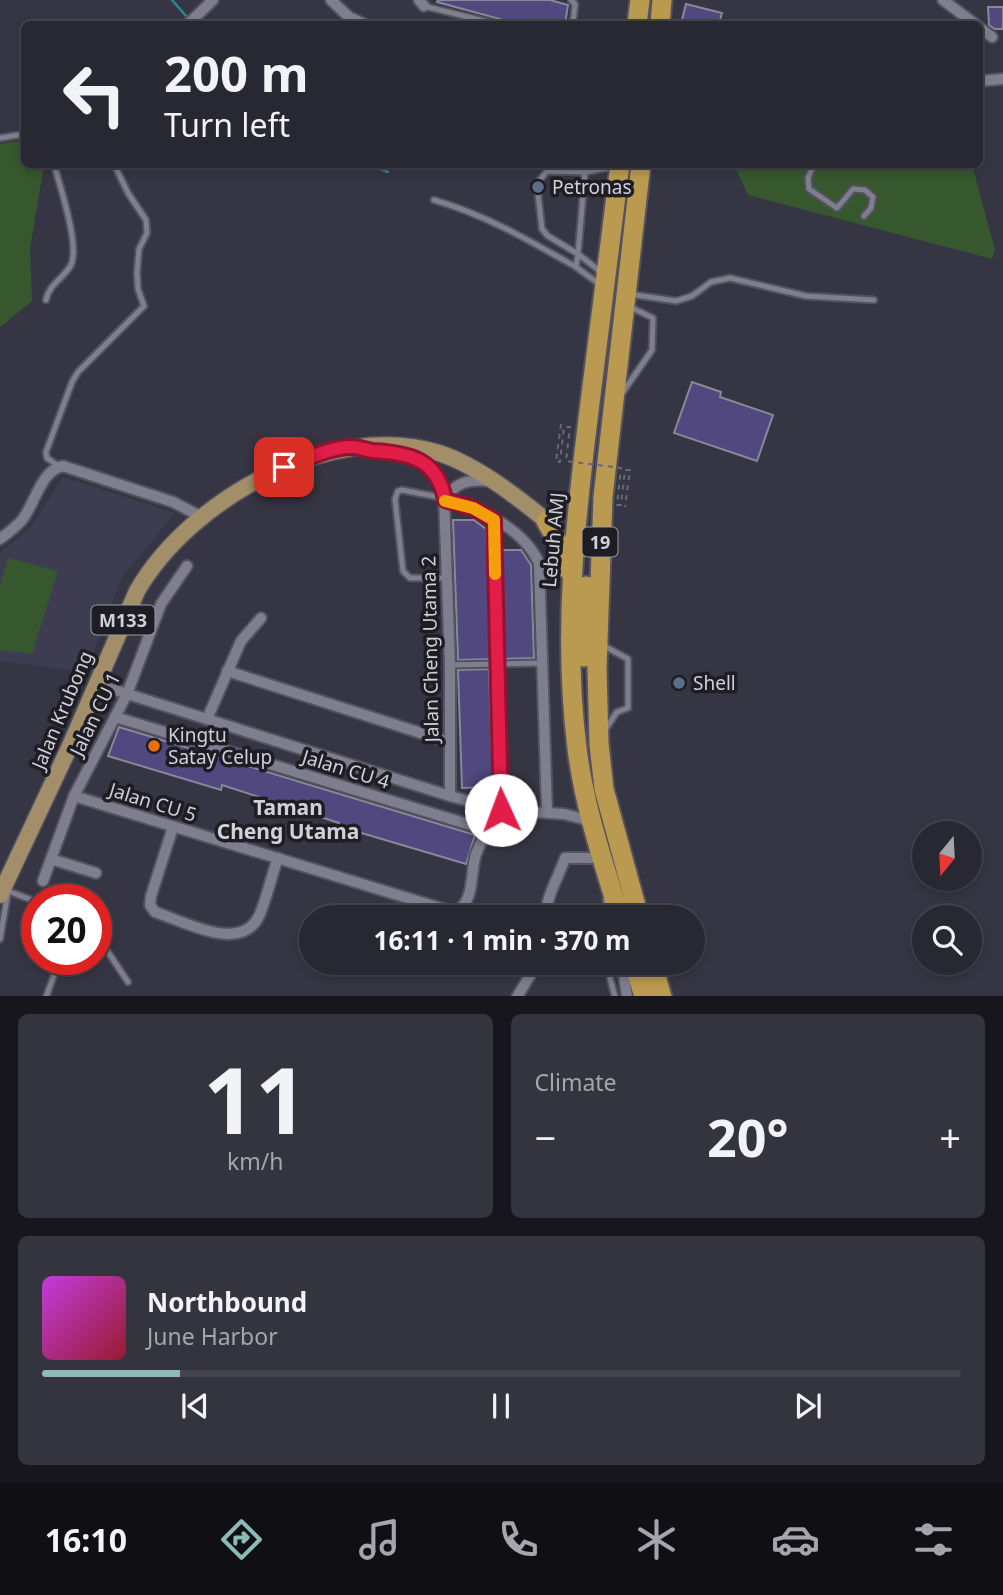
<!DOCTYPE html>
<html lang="en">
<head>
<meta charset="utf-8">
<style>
	:root { --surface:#282832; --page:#34343e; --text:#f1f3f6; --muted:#a5a6ac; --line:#44444d; --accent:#8bbbb9 }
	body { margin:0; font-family:"Noto Sans",sans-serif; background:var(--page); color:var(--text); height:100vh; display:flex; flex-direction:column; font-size:26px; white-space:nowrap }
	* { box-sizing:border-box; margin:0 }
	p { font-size:23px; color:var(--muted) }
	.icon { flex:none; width:38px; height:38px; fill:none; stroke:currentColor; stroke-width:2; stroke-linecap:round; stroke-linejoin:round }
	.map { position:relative; height:996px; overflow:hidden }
	.drawer { display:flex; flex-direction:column; gap:18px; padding:18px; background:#16161c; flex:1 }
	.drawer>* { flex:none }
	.guide { position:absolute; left:21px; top:21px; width:962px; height:147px; border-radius:10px; box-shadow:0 4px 10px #0003,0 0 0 2px var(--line); background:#282832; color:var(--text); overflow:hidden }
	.needle { width:46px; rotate:198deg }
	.buttons { position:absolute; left:912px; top:821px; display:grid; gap:14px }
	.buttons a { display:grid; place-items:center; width:70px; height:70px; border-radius:50%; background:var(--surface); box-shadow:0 4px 10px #0003,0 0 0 2px var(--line); font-size:35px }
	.speed { position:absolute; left:21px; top:884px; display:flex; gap:14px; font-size:35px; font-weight:700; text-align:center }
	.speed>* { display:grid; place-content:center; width:91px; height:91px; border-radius:50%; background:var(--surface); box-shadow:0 4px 10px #0003,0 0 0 2px var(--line); line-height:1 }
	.speed .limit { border:10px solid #d22; background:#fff; color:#111 }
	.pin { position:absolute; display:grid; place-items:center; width:60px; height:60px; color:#fff; margin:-30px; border-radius:14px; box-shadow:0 4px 10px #0006 }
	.me { position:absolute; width:77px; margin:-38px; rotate:358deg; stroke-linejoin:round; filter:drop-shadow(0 0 5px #0008) }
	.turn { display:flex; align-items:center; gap:24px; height:147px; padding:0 28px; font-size:32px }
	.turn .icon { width:91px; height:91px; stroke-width:2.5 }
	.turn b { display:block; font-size:49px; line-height:60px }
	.big { font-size:52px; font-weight:700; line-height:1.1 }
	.drawer .card { flex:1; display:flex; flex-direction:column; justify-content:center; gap:10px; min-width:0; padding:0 24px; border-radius:10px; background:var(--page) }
	.drawer .dial { align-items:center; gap:0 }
	.dial b { font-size:91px; line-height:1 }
	.song { display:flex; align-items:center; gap:21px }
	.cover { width:84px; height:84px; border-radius:10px; background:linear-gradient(135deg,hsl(290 70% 55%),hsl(350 70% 35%)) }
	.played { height:7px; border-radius:4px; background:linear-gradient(90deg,var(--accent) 15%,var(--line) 15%) }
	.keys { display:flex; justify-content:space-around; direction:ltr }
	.heat { display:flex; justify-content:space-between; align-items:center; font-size:38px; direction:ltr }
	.drawer .tiles { flex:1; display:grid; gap:18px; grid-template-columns:1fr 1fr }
	.card:last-child { grid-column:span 2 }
	.trip { position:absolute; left:299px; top:905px; width:406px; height:70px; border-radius:35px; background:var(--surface); box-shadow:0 4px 10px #0003,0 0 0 2px var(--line); font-weight:700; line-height:70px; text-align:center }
	.menu { display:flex; height:112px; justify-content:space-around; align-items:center; background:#101014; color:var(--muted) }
	.menu .icon { width:49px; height:49px }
	.menu .selected { color:var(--accent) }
	.menu b { font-size:32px; color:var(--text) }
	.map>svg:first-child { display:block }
	.built { fill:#3e3c51 }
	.green { fill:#37572e }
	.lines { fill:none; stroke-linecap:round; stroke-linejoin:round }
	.stream { stroke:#298894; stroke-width:2.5 }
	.building { fill:#50487e; stroke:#898899; stroke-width:2 }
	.lane-casing { stroke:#54525e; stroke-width:9 }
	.street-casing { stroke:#54525e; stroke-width:14 }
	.primary-casing { stroke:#54525e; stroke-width:19 }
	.highway-casing { stroke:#54525e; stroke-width:23 }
	.lane { stroke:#7f7e8f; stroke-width:5 }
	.street { stroke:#7f7e8f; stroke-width:10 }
	.primary { stroke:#a28f69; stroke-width:16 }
	.highway { stroke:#ba9a50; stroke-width:19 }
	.path-bridge { stroke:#696875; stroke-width:2; stroke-dasharray:5 5; stroke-linecap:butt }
	.route-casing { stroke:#92132f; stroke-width:18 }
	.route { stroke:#e11d48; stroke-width:12 }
	.slow { stroke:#f59e0b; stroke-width:12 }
	.service-dot { fill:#5c6f8a; stroke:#1e1d24; stroke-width:2.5 }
	.food-dot { fill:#e8710a; stroke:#1e1d24; stroke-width:2.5 }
	.labels { text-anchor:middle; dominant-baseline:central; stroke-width:7; stroke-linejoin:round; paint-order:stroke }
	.shield { fill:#1e1d24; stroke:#9b9aa3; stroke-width:2 }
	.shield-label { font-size:18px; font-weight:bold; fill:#d1d0d9 }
	.poi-label { font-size:19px; fill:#d1d0d9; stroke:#1e1d24; text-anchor:start }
	.street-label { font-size:19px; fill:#d1d0d9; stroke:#1e1d24 }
	.neighbourhood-label { font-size:21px; font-weight:bold; fill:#d1d0d9; stroke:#1e1d24 }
</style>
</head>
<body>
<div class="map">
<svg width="1003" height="997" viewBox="0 0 1003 997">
	<rect width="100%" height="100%" fill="#363543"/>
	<polygon class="built" points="63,477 175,513 122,577 86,672 0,661 0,553 31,527"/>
	<g class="green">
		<polygon points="24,140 24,164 44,165 30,249 32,301 0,327 0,144"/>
		<polygon points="734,165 972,165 995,250 992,259 748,195"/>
		<polygon points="8,558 58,571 32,654 0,650 0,586"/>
	</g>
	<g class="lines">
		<g class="stream">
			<polyline points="172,0 187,17"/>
			<polyline points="195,24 196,24"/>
			<polyline points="368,164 388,172"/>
		</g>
	</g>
	<g class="building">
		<polygon points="438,0 550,0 568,5 565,24 518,24 437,2"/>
		<polygon points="686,4 722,13 719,24 681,24"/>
		<polygon points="988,7 1003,7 1003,29 995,29 989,25"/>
		<polygon points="692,382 721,392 720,397 773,415 757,461 674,433"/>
		<polygon points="453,520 474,520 486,529 487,551 489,551 492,659 458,660"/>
		<polygon points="500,550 521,550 531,565 534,658 503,659"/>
		<polygon points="489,669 493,787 462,788 458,670"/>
		<polygon points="119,727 475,835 466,864 338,826 339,823 222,785 221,790 108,756"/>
	</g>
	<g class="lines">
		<defs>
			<g id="lane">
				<polyline points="571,0 575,4 573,24"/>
				<polyline points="424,6 496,24"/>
				<polyline points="0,138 24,134"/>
				<polyline points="814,164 808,178 809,189 837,208 853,189 865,190 873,197 871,208 864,216"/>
				<path d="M434 200C486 215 530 241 576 267L578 254 548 236 542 229 538 194 540 180 547 171 585 172"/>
				<polyline points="576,267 602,286"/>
				<polyline points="601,272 578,254 585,172 617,166"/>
				<polyline points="629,294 676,301 692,296 711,282 730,278 806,296 874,300"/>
				<path d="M46 300C49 284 64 278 71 265 80 245 60 187 54 164"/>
				<polyline points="623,392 652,350 653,318 630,307"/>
				<polyline points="60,467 47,458 46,452 72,382 78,372 144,306 138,289 137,273 139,249 147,233 146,220 128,193 114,164"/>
				<polyline points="444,498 402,490 398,491 395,499 403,571 410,578 447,578"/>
				<polyline points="494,520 501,810"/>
				<polyline points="603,643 606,647 628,659 628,708 617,712 605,730"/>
				<polyline points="451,665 542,663"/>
				<polyline points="8,891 37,902"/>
				<polyline points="606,917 606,899"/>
				<polyline points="96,934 128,982"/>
				<polyline points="0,939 8,892"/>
				<polyline points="609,962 610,978 615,997"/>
				<polyline points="46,997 60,959"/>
			</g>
			<g id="street">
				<polyline points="331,0 349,17 364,24"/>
				<polyline points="419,0 424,6"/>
				<polyline points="943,0 975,24"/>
				<polyline points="188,24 213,0"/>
				<polyline points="980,28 992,37"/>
				<polyline points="980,81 1003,79"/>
				<path d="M398 452C423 459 439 473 444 498L450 665V796"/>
				<path d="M445 500C479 507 524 529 539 563L547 812"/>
				<path d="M445 500C454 482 470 479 489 481"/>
				<path d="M0 539C8 533 16 527 22 520 35 504 41 470 63 466L173 502 202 517"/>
				<polyline points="227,671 449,742"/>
				<polyline points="96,684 450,796 501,810 564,814 591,821"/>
				<polyline points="115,717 487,830"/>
				<polyline points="207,719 241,641 261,618"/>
				<path d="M74 796 450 911H457C475 900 470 873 476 854 482 838 491 824 501 810"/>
				<path d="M173 827 151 896 150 905 155 912C183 921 241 954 259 916 267 898 271 877 278 858"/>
				<polyline points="51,859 96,873"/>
				<polyline points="43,881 74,796 127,694 161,604 187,566"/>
				<path d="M545 917C547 894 558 879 565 858H602"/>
				<polyline points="622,962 627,997"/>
				<polyline points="517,997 538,962"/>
			</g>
			<path id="primary" d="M0 895 70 746 137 591C191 498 332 420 439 453 479 466 524 502 555 528"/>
			<g id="highway">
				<polyline points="637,24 640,0"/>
				<polyline points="660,24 662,0"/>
				<polyline points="546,521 559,544 567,569"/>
				<polyline points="584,657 586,586"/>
				<path d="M620 917C603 861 584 806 577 748 562 628 576 514 591 395 601 318 611 241 620 164"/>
				<polyline points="639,917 604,789 599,744 597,669 603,497 641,164"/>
				<polyline points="634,962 644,997"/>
				<polyline points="652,962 662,997"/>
			</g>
		</defs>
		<use href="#lane" class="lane-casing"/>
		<use href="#street" class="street-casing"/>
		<use href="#primary" class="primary-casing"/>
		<use href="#highway" class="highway-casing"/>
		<use href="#lane" class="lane"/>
		<use href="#street" class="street"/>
		<use href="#primary" class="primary"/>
		<use href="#highway" class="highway"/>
		<polyline class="path-bridge" points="561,424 556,462 560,462 564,427 570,427 566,461 621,468 617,505 621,505 625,470 630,470 625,507"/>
	</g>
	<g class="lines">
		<defs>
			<path id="route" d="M284 467C305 460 330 447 352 447 358 447 366 450 373 451 409 453 438 459 445 500L473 508 494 520 501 810"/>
		</defs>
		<use href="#route" class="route-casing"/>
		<use href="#route" class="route"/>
		<polyline class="slow" points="445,501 473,508 494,520 495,574"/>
	</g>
	<g class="service-dot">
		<circle cx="538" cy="187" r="7"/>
		<circle cx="679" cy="683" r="7"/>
	</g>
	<circle class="food-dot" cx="154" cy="746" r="7"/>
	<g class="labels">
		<g class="shield">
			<rect x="582.5" y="527.5" width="35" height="29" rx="5"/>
			<rect x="91.5" y="605.5" width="63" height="29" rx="5"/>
		</g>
		<g class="shield-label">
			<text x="600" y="542">19</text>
			<text x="123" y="620">M133</text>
		</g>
		<g class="poi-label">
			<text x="552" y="187">Petronas</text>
			<text x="693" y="683">Shell</text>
			<text x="168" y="735">Kingtu<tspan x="168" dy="22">Satay Celup</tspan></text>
		</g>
		<g class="street-label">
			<text transform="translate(553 540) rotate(-85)">Lebuh AMJ</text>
			<text transform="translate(430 649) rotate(-91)">Jalan Cheng Utama 2</text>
			<text transform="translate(62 710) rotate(-67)">Jalan Krubong</text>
			<text transform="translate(95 714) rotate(-64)">Jalan CU 1</text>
			<text transform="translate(346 769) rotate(17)">Jalan CU 4</text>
			<text transform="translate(153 802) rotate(17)">Jalan CU 5</text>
		</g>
		<g class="neighbourhood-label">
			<text x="288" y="807">Taman<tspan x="288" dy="24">Cheng Utama</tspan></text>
		</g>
	</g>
</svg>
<div class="buttons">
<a><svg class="needle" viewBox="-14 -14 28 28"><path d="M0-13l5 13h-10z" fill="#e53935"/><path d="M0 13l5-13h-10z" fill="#a5a6ac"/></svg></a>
<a><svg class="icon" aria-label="search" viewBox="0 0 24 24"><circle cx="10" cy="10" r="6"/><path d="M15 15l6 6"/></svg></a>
</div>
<div class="speed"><div class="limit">20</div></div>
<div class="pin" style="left:284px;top:467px;background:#d93025"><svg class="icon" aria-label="arrive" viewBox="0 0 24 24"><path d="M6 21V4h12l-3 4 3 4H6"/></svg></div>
<svg class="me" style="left:501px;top:810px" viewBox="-20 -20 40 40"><circle r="19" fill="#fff"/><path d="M0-13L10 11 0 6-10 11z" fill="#e11d48"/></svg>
<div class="trip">16:11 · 1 min · 370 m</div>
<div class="guide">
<div class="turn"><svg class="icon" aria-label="left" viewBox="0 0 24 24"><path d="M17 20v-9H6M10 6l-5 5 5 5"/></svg><div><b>200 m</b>Turn left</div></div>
</div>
</div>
<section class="drawer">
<div class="tiles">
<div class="card dial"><b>11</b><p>km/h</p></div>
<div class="card"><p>Climate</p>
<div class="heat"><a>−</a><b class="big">20°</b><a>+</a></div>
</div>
<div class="card">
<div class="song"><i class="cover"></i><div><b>Northbound</b><p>June Harbor</p></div></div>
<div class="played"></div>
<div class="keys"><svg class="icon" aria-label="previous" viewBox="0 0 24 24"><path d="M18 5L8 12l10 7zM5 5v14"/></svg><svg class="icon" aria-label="pause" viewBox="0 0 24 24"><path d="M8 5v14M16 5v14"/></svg><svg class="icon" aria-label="next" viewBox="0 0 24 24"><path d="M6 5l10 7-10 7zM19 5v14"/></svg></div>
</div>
</div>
</section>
<nav class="menu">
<b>16:10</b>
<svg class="icon selected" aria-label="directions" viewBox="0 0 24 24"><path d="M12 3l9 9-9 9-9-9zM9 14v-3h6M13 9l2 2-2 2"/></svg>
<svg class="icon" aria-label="music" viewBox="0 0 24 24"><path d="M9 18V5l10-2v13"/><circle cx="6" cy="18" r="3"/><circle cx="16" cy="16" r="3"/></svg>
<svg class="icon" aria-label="phone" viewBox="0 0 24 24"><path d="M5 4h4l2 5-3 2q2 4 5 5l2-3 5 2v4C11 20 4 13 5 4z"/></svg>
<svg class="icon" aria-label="climate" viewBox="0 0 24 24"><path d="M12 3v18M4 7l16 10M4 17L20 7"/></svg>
<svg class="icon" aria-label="car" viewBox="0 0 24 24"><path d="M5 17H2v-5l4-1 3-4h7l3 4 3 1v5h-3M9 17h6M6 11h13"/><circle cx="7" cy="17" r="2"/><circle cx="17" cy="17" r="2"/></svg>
<svg class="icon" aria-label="filters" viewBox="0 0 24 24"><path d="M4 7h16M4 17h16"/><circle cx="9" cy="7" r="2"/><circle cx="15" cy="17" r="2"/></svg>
</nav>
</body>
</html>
